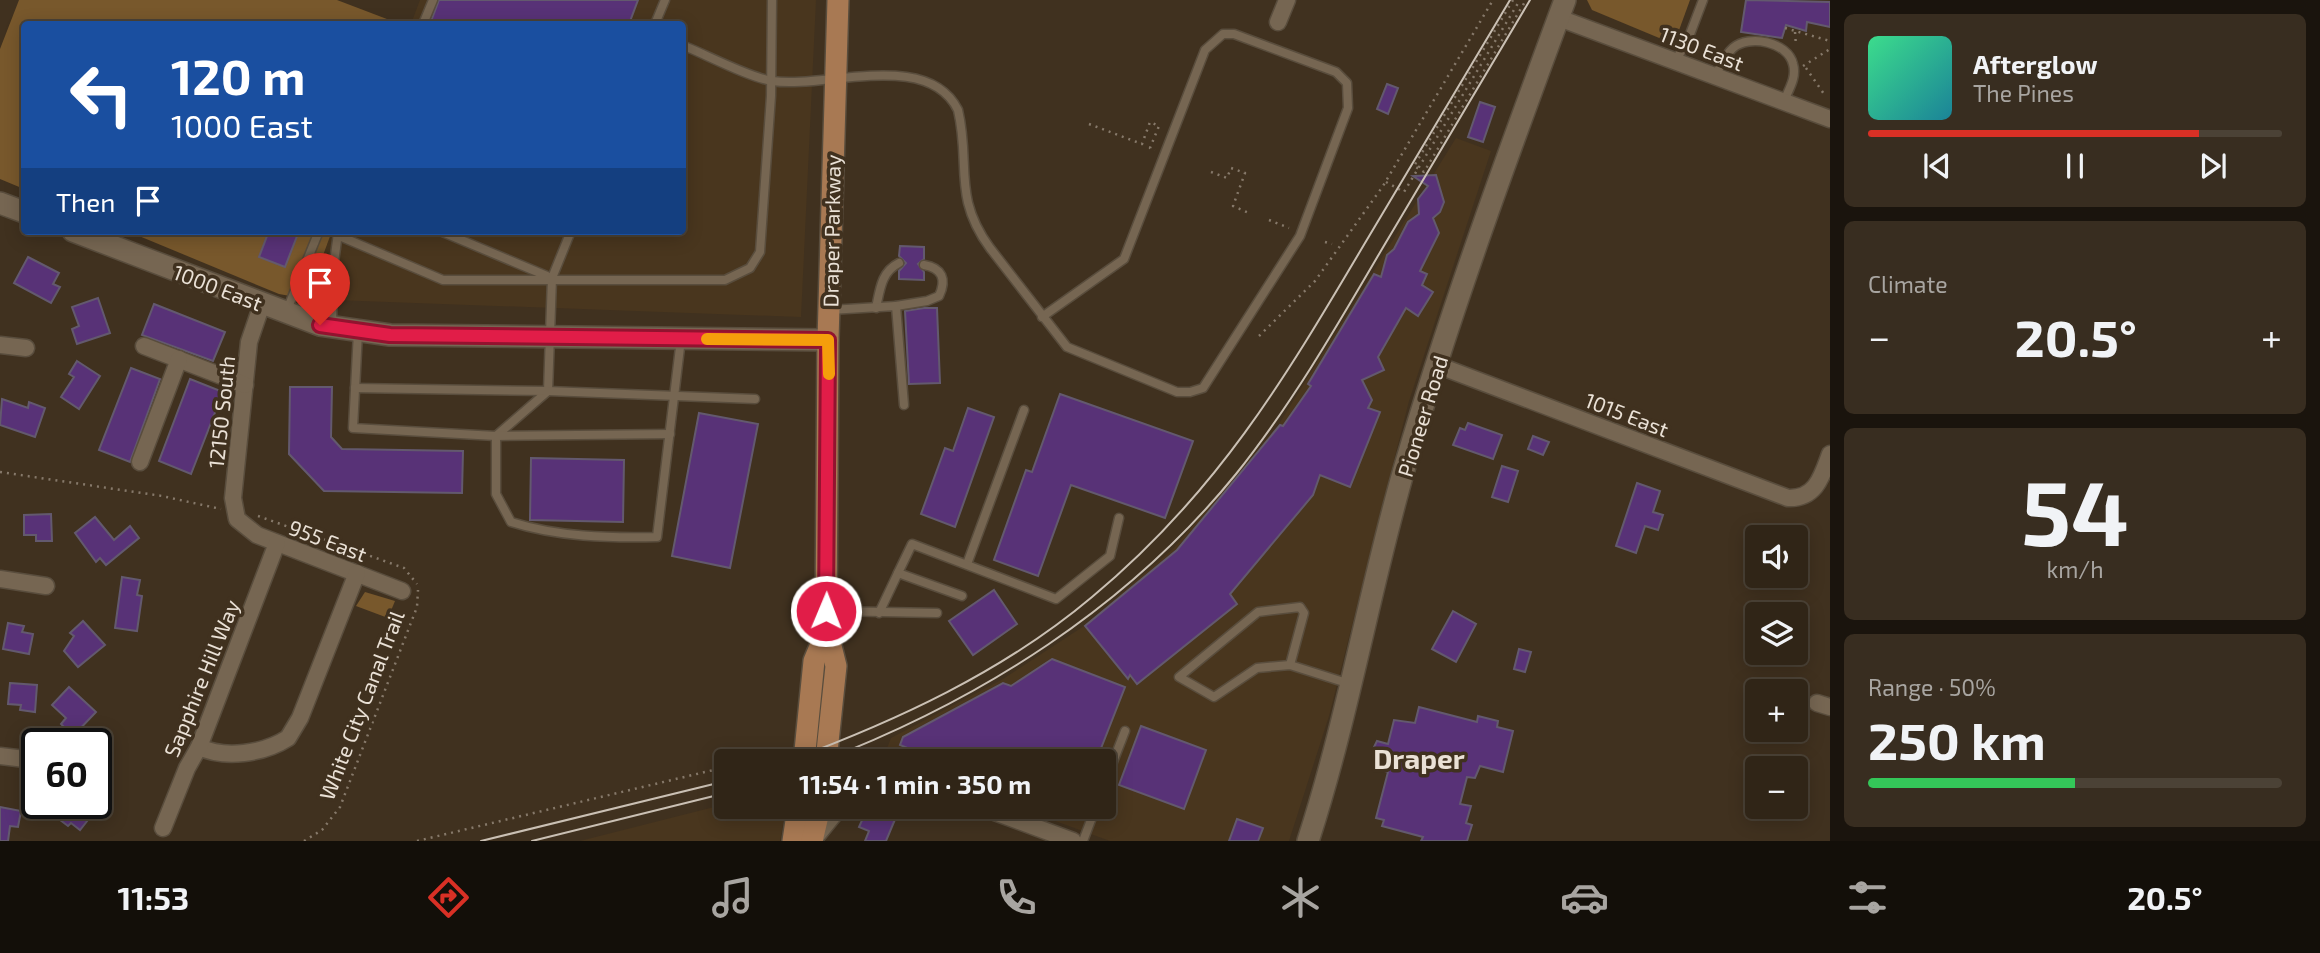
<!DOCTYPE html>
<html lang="en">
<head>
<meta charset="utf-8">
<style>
	:root { --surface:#302517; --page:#382d20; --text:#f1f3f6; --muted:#a8a5a1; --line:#4b4236; --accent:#d93025 }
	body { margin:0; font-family:"Exo 2",sans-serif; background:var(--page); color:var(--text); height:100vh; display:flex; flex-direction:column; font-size:26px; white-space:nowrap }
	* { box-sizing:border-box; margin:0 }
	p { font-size:23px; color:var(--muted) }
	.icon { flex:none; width:38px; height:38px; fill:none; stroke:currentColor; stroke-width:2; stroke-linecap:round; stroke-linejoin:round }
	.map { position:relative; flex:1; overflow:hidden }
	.side { display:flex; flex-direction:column; gap:14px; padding:14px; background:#1a140d; width:490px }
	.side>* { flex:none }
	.top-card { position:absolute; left:21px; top:21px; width:665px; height:214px; border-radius:7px; box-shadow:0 4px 18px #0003,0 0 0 2px var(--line); background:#1a4fa0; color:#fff; overflow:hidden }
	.controls { position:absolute; left:1745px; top:525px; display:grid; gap:14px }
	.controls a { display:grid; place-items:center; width:63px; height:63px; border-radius:7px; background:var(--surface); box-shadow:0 4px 18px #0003,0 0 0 2px var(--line); font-size:35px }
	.speed { position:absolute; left:21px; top:728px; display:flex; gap:14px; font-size:35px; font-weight:700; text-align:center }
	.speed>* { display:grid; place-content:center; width:91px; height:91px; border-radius:50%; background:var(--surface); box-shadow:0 4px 18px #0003,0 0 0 2px var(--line); line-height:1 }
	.speed .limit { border:4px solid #111; border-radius:10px; background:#fff; color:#111 }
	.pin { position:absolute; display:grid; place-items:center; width:60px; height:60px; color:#fff; margin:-72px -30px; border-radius:50% 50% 50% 0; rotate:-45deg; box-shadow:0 0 7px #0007 }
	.pin .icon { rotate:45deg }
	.me { position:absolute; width:77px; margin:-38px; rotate:1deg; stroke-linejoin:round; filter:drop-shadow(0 0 5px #0008) }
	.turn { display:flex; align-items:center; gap:24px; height:147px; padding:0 35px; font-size:32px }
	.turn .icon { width:91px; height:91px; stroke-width:2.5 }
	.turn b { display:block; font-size:49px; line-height:60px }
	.then { display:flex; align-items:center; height:66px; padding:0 35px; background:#0003; gap:14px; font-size:26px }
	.big { font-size:52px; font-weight:700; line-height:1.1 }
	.side .widget { flex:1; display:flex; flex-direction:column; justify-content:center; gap:10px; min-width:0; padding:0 24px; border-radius:10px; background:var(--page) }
	.side .dial { align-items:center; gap:0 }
	.dial b { font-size:91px; line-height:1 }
	.song { display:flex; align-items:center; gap:21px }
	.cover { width:84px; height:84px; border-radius:10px; background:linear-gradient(135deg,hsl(150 70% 55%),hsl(190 70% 35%)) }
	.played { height:7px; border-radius:4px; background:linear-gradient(90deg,var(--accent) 80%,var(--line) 80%) }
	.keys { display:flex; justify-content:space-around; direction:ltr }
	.heat { display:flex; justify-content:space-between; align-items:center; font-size:38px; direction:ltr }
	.charge { height:10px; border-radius:5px; background:linear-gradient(90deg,#34c759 50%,var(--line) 0) }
	.trip { position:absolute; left:714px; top:749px; width:402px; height:70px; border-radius:7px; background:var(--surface); box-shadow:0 4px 18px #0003,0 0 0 2px var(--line); font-weight:700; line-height:70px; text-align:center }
	.tab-bar { display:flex; height:112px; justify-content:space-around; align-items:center; background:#130f09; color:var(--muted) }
	.tab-bar .icon { width:49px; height:49px }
	.tab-bar .on { color:var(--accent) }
	.tab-bar b { font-size:32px; color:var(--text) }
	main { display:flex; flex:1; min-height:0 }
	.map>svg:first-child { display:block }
	.built { fill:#49361e }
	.green { fill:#78582c }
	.building { fill:#583277; stroke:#63596e; stroke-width:2 }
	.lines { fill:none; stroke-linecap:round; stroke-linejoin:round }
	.lane-casing { stroke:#594d3d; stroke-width:11 }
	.street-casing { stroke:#594d3d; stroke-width:19 }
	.secondary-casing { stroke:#594d3d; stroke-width:24 }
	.primary-casing { stroke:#594d3d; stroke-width:24 }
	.path { stroke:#86796a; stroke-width:2.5; stroke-dasharray:2 5; stroke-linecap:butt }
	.lane { stroke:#766652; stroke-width:8 }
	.street { stroke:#766652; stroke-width:16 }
	.secondary { stroke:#766652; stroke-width:21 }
	.primary { stroke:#a87953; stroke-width:21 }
	.tram { stroke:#cac0b4; stroke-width:2 }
	.route-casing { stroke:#92132f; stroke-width:18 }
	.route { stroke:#e11d48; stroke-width:12 }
	.slow { stroke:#f59e0b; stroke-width:12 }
	.labels { text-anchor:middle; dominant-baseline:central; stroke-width:7; stroke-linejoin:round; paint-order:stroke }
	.street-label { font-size:21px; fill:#eae1d6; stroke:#40311f }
	.district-label { font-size:28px; font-weight:bold; fill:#eae1d6; stroke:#40311f }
</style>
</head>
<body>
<main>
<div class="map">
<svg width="1830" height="841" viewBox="0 0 1830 841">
	<rect width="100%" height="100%" fill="#40311f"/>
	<g class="built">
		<polygon points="420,0 816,0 801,317 307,299 332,231 682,231 682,24 411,24"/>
		<polygon points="1456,138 1491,151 1409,401 1329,716 1289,841 1110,841 1017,807 1104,807 1104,761 894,761 883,758 891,738 1003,679 1081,628 1173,549 1279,424"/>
		<polygon points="726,804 726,807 786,807 780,841 580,841"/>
	</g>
	<g class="green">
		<polygon points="19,0 337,0 400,24 24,24 24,189 0,179 0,49"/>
		<polygon points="1587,0 1690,0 1678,33 1671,40 1664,40 1592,10"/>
		<polygon points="127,231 332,231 307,299 279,294"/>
		<polygon points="365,592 395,601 388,618 356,606"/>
	</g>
	<g class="building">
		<polygon points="439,0 638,0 629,24 430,24"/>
		<polygon points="1746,0 1830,2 1830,27 1807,22 1806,31 1786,25 1782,38 1741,32"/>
		<polygon points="1387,84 1398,88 1388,114 1377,109"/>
		<polygon points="1480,102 1495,107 1483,142 1468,137"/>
		<polygon points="1436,175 1444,202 1440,212 1433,218 1439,233 1420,271 1427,274 1422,285 1433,292 1418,316 1406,308 1378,357 1384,370 1362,380 1372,400 1368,408 1380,412 1350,487 1320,475 1313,495 1230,594 1237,604 1137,684 1130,675 1128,679 1085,626 1177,550 1280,425 1283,426 1311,386 1308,384 1374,274 1381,277 1387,255 1394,249 1408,222 1419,214 1418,199 1428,186 1413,176"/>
		<polygon points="269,231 299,231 285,267 259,257"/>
		<polygon points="900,246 924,247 924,259 918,264 924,272 924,280 899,279 899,271 906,263 899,256"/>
		<polygon points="28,257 59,273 53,284 60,287 51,303 14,283"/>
		<polygon points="98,298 110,333 77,344 72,329 79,326 72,307"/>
		<polygon points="154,304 225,332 213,361 142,335"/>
		<polygon points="924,308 937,308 940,383 909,384 905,311"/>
		<polygon points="77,361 100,376 79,409 61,397 74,377 69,374"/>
		<polygon points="131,368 160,379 130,462 99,450"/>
		<polygon points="190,379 223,392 191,474 159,461"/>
		<polygon points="290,387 332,387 331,437 342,449 463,451 462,493 324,491 289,454"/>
		<polygon points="1060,394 1193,441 1165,518 1071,485 1038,576 994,560 1026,470 1032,472"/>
		<polygon points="2,399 28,408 29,402 45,408 35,437 0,425"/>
		<polygon points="968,408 994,417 955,527 921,514 945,448 953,451"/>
		<polygon points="699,413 758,424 730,568 672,556"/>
		<polygon points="1468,423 1502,435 1493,459 1453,445 1460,428 1465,430"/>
		<polygon points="1533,436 1549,442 1543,455 1528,449"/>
		<polygon points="531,458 624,460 623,522 530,520"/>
		<polygon points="1502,466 1518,471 1508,502 1492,497"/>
		<polygon points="1637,483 1660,491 1653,512 1663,515 1658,530 1645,526 1636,553 1616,546"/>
		<polygon points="51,514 52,541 36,541 36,535 24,535 24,515"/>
		<polygon points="95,517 114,540 130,526 139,538 106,565 100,558 96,562 75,533"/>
		<polygon points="122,577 140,580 137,595 142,596 137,631 115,628"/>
		<polygon points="994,590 1017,624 973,655 949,621"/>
		<polygon points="1453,611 1476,624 1456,662 1432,649"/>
		<polygon points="83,621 105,645 78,667 64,651 74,636 70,633"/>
		<polygon points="8,623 24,626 22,632 33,634 29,654 3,649"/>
		<polygon points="1519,649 1531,652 1525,672 1514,669"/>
		<polygon points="1052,659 1125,687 1096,761 1070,761 1059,757 1058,761 939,761 900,745 903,737 1003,683 1011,686"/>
		<polygon points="10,683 37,685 35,712 20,710 21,705 8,704"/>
		<polygon points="69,687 96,712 73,736 61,724 66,718 52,705"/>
		<polygon points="1419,707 1477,722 1478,716 1498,721 1497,727 1513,731 1503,772 1480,766 1475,778 1467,777 1460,804 1471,806 1466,823 1472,825 1467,841 1421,841 1423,837 1382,826 1384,820 1376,818 1388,772 1381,770 1385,756 1373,753 1374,747 1377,741 1388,744 1394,720 1415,723"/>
		<polygon points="1141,726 1206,750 1184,809 1119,785"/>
		<polygon points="96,754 108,755 104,789 96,788"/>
		<polygon points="52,803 85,803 95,811 80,830 71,823 68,826 47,810"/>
		<polygon points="0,807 21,811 18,827 10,826 8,841 0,841"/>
		<polygon points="868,807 896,817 886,841 865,841 869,831 859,827"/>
		<polygon points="1237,819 1263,828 1258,841 1229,841"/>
	</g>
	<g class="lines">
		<defs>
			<g id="lane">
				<polyline points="423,24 433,0"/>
				<polyline points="655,24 665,0"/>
				<path d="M682 45C707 55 748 77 772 81 825 89 928 49 958 110 971 165 952 196 990 248L1067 347 1177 392H1190L1203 388 1300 236 1348 108 1347 83 1336 72 1234 34H1223L1205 50 1124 259 1042 317"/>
				<polyline points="1675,61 1687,42 1703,0"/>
				<path d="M1715 76C1720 67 1725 55 1733 48 1749 34 1788 42 1793 64 1797 77 1789 89 1784 101"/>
				<polyline points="440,231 547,276"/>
				<path d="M571 231 552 278 548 391 496 436V494L511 522C558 537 608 538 657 537L681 339"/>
				<polyline points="337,235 443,280 725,280 750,268 760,252 771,96 772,0"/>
				<path d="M896 306 927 301 939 296C947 279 942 268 924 265"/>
				<path d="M876 308C880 290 881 272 899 263"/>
				<polyline points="287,310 319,231"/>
				<polyline points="830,310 896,306 904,405"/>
				<polyline points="332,324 333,270 338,233"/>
				<polyline points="358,332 353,428 496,436 670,434"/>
				<polyline points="355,388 548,391 755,399"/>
				<polyline points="967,564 1024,410"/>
				<polyline points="962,596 898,573 912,544 1056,599 1110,556 1119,518"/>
				<polyline points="829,611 937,613"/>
				<polyline points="879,613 898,573"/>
				<polyline points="1290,665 1257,668 1214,697 1179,677 1258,612 1300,607 1304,613 1290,665 1350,684"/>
				<polyline points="1104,785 1125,731"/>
				<polyline points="1083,841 1096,807"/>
			</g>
			<g id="street">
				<polyline points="1559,18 1830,119"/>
				<polyline points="1278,22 1287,0"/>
				<polyline points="262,304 249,342 233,498 237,519 257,535 402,591"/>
				<polyline points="0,345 26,348"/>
				<polyline points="144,346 245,385"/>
				<path d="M1437 365 1788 498C1816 499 1822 476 1830 454"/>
				<polyline points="140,462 179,359"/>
				<polyline points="0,579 46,586"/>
				<polyline points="1817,703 1830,707"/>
				<path d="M199 747C225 759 263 754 288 738L300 718 357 573"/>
				<polyline points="0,756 25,759"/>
				<polyline points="981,807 1073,841"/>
				<polyline points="163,828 187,768 199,747 277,543"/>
				<polyline points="814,839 840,807"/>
			</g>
			<g id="secondary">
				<polyline points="0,203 24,212"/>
				<polyline points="73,231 320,325 390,335 828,340"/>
				<path d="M1308 841C1348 718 1369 590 1405 466 1451 309 1508 154 1565 0"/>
			</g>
			<g id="primary">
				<polyline points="804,761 814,661 827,630"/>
				<polyline points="826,761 836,666 827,630 826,611 828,340 838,0"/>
				<polyline points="793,841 798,807"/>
				<polyline points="812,841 820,807"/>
			</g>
		</defs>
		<use href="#lane" class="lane-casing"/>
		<use href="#street" class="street-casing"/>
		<use href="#secondary" class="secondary-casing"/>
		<use href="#primary" class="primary-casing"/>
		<g class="path">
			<polyline points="1513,0 1414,166 1424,172 1526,0"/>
			<polyline points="1785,28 1830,41"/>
			<polyline points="1795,32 1796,46"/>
			<polyline points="1803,66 1830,49"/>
			<polyline points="1806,68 1824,94"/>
			<polyline points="1089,124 1142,144 1150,122 1159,126 1150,148 1155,150"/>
			<polyline points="1211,172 1227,178 1231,168 1245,173 1233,206 1249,213"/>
			<polyline points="1386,182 1404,192 1520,0"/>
			<polyline points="1269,220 1289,228"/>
			<polyline points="1325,242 1332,244"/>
			<polyline points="1259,336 1315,281 1383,186 1493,0"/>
			<polyline points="0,472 162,496 221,509"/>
			<polyline points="258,516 404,568 417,584"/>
			<polyline points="744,761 787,748"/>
			<polyline points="304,841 322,830 340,807 417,607 418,590"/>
			<polyline points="417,841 726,767"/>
		</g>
		<use href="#lane" class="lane"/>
		<use href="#street" class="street"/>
		<use href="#secondary" class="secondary"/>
		<use href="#primary" class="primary"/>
		<g class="tram">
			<path d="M788 761C896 721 1003 672 1092 597 1217 493 1284 380 1365 243 1413 162 1461 81 1510 0"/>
			<path d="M822 761C981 700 1128 607 1236 474 1292 404 1337 326 1382 249 1432 166 1481 83 1530 0"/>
			<polyline points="481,841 726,781"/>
			<polyline points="532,841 726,793"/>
		</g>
	</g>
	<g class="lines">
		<defs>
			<polyline id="route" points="320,325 390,335 828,340 826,611"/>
		</defs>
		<use href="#route" class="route-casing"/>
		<use href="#route" class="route"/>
		<polyline class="slow" points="707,339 828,340 829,374"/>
	</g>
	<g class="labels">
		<g class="street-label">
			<text transform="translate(1702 48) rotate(21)">1130 East</text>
			<text transform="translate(831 231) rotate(-89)">Draper Parkway</text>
			<text transform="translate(218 287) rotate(21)">1000 East</text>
			<text transform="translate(221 412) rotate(-84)">12150 South</text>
			<text transform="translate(1627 414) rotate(21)">1015 East</text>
			<text transform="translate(1422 416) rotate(-73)">Pioneer Road</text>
			<text transform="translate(328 540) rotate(21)">955 East</text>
			<text transform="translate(201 678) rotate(-68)">Sapphire Hill Way</text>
			<text transform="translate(361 705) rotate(-69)">White City Canal Trail</text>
		</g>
		<g class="district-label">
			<text x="1419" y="758">Draper</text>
		</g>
	</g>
</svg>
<div class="controls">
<a><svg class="icon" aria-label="sound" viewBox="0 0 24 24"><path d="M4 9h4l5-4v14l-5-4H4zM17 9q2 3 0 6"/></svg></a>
<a><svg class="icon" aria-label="layers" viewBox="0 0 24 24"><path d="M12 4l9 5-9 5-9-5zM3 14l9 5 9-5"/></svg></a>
<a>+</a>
<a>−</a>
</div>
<div class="speed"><div class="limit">60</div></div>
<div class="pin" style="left:320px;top:325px;background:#d93025"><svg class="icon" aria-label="arrive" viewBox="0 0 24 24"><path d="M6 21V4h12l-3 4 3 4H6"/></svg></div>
<svg class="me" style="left:826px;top:611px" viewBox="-20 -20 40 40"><circle r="17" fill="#e11d48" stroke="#fff" stroke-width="3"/><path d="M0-11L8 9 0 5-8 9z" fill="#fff"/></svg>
<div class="trip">11:54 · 1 min · 350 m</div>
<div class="top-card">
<div class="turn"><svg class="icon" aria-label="left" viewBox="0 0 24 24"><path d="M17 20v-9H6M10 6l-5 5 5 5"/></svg><div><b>120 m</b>1000 East</div></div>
<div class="then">Then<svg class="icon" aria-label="arrive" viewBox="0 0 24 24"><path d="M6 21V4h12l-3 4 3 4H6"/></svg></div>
</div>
</div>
<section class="side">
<div class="widget">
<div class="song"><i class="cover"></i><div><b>Afterglow</b><p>The Pines</p></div></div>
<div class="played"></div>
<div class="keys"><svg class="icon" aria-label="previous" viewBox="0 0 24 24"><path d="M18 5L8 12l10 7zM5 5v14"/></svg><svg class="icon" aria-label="pause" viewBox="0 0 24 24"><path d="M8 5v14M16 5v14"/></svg><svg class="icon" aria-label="next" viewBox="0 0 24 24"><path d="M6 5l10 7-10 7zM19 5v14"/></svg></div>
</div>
<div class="widget"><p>Climate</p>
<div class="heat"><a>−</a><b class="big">20.5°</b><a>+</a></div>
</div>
<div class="widget dial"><b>54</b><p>km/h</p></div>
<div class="widget"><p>Range · 50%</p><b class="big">250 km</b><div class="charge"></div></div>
</section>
</main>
<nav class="tab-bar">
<b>11:53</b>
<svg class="icon on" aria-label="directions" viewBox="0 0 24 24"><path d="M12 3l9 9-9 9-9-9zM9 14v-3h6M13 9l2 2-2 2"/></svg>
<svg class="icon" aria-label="music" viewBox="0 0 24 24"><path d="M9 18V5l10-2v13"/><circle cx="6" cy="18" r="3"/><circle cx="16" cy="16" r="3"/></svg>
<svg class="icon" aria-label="phone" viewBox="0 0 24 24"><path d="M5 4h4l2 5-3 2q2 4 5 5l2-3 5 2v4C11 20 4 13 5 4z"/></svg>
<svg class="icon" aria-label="climate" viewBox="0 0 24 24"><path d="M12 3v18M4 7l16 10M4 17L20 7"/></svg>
<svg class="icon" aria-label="car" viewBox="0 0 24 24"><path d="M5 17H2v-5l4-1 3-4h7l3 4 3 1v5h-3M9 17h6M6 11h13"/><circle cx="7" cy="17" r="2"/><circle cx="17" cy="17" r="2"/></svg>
<svg class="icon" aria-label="filters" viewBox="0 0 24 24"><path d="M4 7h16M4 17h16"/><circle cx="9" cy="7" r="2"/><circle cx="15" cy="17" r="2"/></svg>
<b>20.5°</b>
</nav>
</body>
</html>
